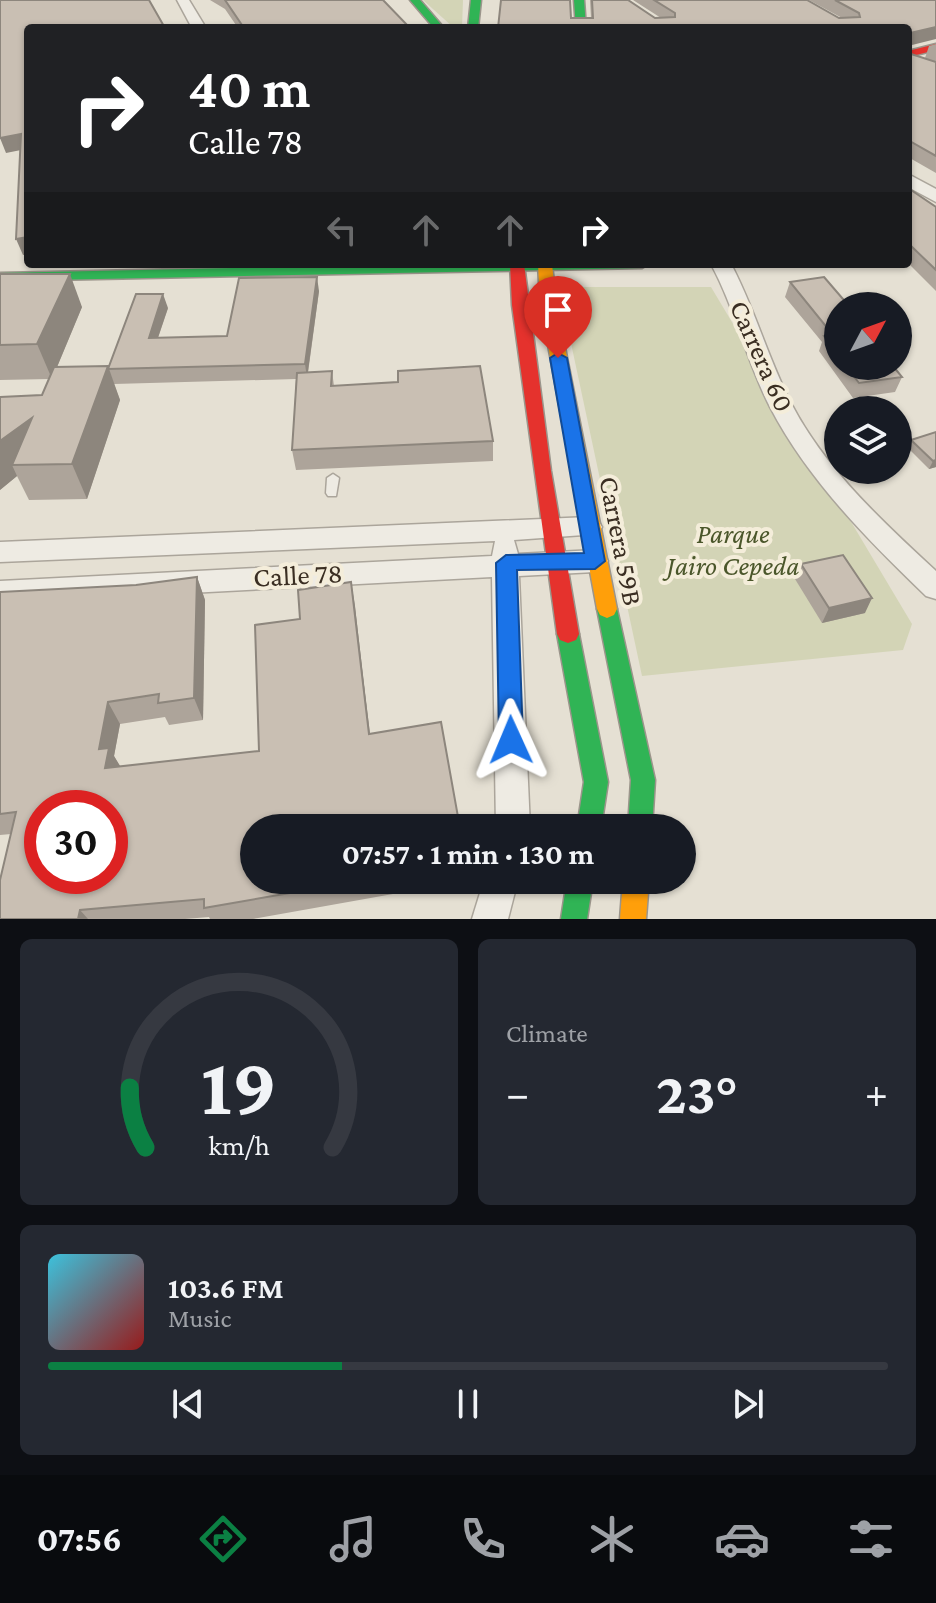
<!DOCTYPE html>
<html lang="en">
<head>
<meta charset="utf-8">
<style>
	:root { --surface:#171b24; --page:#242831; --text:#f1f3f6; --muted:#9ea1a6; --line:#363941; --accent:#0b8043 }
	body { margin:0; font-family:"Crimson Pro",serif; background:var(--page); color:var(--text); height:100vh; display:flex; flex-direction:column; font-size:30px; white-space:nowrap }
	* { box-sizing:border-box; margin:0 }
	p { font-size:26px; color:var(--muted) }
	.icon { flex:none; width:44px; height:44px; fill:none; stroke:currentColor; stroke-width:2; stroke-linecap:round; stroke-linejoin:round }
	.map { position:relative; height:919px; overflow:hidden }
	.side { display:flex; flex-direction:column; gap:20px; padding:20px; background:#0d0f14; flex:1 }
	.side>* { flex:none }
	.guide { position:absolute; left:24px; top:24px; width:888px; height:244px; border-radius:8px; box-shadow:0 2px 6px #0004; background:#202124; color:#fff; overflow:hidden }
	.needle { width:52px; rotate:49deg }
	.controls { position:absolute; left:824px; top:292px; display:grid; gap:16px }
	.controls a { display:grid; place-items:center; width:88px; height:88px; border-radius:50%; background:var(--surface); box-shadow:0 2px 6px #0004; font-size:40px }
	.speed { position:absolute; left:24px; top:790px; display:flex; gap:16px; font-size:40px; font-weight:700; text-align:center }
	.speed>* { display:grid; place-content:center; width:104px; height:104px; border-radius:50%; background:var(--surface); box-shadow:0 2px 6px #0004; line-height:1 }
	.speed .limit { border:12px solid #d22; background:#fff; color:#111 }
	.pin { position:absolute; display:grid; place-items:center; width:68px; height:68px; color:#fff; margin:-82px -34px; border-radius:50% 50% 50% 0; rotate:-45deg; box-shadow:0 0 8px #0007 }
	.pin .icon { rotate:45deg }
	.me { position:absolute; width:88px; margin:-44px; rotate:359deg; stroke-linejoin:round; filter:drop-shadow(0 0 6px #0008) }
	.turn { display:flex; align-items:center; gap:28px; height:168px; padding:0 32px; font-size:36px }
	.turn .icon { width:104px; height:104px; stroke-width:2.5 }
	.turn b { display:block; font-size:56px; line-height:68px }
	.lanes { display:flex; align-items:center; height:76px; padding:0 32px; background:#0003; justify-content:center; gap:40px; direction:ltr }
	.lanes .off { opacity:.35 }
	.big { font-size:60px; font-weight:700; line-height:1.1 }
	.side .widget { flex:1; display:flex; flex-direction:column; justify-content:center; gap:12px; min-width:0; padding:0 28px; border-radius:12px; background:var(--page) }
	.side .dial { align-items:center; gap:0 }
	.dial svg { height:208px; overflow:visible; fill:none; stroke:var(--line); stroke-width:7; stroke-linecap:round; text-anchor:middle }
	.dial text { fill:var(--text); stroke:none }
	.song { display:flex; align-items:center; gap:24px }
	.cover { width:96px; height:96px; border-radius:12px; background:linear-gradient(135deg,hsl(190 70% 55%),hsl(0 70% 35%)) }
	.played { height:8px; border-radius:4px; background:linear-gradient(90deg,var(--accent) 35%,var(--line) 35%) }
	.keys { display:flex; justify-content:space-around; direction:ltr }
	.heat { display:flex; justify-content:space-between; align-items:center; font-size:44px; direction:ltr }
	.side .tiles { flex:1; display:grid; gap:20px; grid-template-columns:1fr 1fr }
	.widget:last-child { grid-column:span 2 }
	.trip { position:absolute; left:240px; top:814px; width:456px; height:80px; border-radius:40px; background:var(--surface); box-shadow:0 2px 6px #0004; font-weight:700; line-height:80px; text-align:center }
	.menu { display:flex; height:128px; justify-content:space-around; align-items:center; background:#090b0e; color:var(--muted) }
	.menu .icon { width:56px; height:56px }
	.menu .current { color:var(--accent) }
	.menu b { font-size:36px; color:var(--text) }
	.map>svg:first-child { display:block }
	.green { fill:#d3d4b6 }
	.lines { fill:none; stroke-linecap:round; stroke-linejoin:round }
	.lane-casing { stroke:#aba59b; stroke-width:3 }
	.street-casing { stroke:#aba59b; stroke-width:3 }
	.fast-casing { stroke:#9b958b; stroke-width:3 }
	.slow-casing { stroke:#9b958b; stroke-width:3 }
	.jam-casing { stroke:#9b958b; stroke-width:3 }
	.lane { fill:#eeebe3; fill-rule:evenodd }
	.street { fill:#eeebe3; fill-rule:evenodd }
	.fast { fill:#30b455; fill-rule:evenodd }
	.slow { fill:#ff9f0a; fill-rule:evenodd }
	.jam { fill:#e5322d; fill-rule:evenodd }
	.wall { fill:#ada49a }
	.shaded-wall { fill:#8d867d }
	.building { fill:#c9bfb3; stroke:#8d867d; stroke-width:2; fill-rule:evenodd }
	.route { fill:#1a73e8; stroke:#114b97; stroke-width:2 }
	.labels { text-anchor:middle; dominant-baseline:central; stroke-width:8; stroke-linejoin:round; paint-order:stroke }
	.street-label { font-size:28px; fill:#3a2e22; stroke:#f4edda }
	.park-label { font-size:28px; font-style:italic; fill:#4a562a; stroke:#f4edda }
</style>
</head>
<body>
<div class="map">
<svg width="936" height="919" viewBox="0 0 936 919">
	<rect width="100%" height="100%" fill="#e5e0d3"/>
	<g class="green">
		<polygon points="423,0 463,0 462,28 454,28"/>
		<polygon points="559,287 711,287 912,624 903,650 642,676"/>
	</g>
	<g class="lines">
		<defs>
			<polygon id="lane" points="333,474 339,478 336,496 328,496 326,493 327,478"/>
			<g id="street">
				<polygon points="177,0 189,0 206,28 192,28"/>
				<polygon points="908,174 936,189 936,202 908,187"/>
				<path d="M711 264H731C755 309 768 359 792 405 826 470 883 522 936 571V599L926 596C867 539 808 480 770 407 746 361 736 310 711 264Z"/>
				<polygon points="589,517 598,520 602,527 598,534 514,540 518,554 595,550 604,554 608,561 604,568 595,572 519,576 530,828 496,828 492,577 0,603 0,581 492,556 495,541 0,562 0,542"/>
				<polygon points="484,880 518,880 508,919 472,919"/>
			</g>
			<g id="fast">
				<polygon points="410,0 420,0 444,28 434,28"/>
				<polygon points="471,0 481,0 478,28 468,28"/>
				<polygon points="574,0 584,0 586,28 576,28"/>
				<polygon points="428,264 649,264 642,268 0,281 0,273"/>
				<polygon points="607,600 614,603 617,609 655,780 652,828 628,828 631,780 597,609 600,603"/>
				<polygon points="568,625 576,628 579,634 608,782 601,828 577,828 584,782 557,634 560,628"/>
				<polygon points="567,880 593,880 587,919 561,919"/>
			</g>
			<g id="slow">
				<polygon points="538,264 552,264 556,302 617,609 614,615 607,618 600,615 597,609 540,302"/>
				<polygon points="623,880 649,880 646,919 620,919"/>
			</g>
			<g id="jam">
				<polygon points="936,44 936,50 908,57 908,51"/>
				<polygon points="510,264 524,264 551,471 579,634 576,640 568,643 560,640 557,634 512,305"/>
			</g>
		</defs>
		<use href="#lane" class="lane-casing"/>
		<use href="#street" class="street-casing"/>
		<use href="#fast" class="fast-casing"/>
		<use href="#slow" class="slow-casing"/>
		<use href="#jam" class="jam-casing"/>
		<use href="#lane" class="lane"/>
		<use href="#street" class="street"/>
		<use href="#fast" class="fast"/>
		<use href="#slow" class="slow"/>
		<use href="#jam" class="jam"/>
	</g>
	<g class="wall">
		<polygon points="210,0 383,0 410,28 238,28 225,9"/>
		<polygon points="590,0 628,0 655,18 661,18 633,0 807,0 839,18 842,18 809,0 936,0 911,45 911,54 925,58 929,46 936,44 936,173 908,157 908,28 571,18 591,18"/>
		<polygon points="908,188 936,207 936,291 908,263"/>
		<polygon points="0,274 82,307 57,367 108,368 168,308 158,338 227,336 319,291 308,373 332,371 334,386 493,441 493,461 296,470 292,450 296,379 114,384 120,400 87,499 29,500 17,476 0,490 49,379 0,380"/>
		<polygon points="790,282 838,306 838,366 893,366 902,377 895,392 853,398 819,351 822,342 785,297"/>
		<polygon points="936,432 936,467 929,469 907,447 911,440"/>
		<polygon points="801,564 865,613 822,623 795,579"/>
		<polygon points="197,577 205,600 203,720 169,725 165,717 120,724 114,756 120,767 259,751 300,619 351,582 370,733 254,880 466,881 253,919 210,919 209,917 185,919 0,919 11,834 0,835 0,592 136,585"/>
	</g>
	<g class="shaded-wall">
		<polygon points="936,27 936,39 908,46 910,33"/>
		<polygon points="21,134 26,149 6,153 0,138"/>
		<polygon points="28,237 28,254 23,255 16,239"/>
		<polygon points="778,264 803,264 777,268"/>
		<polygon points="70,274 82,307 52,379 37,344"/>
		<polygon points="317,277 319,291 307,378 305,364"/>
		<polygon points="163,294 168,308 153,352 149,338"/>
		<polygon points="108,366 120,400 87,499 72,464"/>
		<polygon points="32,418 12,465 17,476 0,490 0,441"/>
		<polygon points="936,460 936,467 929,469 933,461"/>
		<polygon points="197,577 205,600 203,720 194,698"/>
		<polygon points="351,582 355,606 372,755 369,734"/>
		<polygon points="872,598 865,613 822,623 829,608"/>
		<polygon points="108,702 120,724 114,756 122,769 105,768 99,749"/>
		<polygon points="80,910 88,919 78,919"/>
	</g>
	<g class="building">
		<polygon points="0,0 149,0 165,28 28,28 28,237 16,239 21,134 0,138"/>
		<polygon points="225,0 383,0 410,28 244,28"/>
		<polygon points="501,0 570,0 571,18 593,18 592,0 628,0 655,18 675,17 675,13 654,0 807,0 839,18 860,17 859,13 835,0 936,0 936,27 910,33 911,54 936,62 936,156 908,140 908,28 498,28"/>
		<polygon points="908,188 936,207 936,270 908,243"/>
		<polygon points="0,274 70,274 37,344 0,345"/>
		<polygon points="317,277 305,364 108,369 136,294 163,294 149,338 227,336 239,278"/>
		<polygon points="824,277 849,306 838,306 838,355 824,336 833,335 790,282"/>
		<polygon points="108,366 72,464 12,465 32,418 0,441 0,397 42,395 54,367"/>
		<polygon points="480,366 493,441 292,450 297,373 332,371 331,386 398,382 398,371"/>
		<polygon points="846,366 893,366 902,377 859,383"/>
		<polygon points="936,432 936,460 933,461 911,440"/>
		<polygon points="843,555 872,598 829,608 801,564"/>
		<path d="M197 577 194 698 158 703 159 694 108 702 99 749 109 748 105 768 259 751 255 625 300 619 298 590 351 582 369 734 441 722 460 828H254V880H365L204 908V899L80 910 78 919H0V880L16 812 0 814V592L136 585ZM42 808H110V876H42Z"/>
	</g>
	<polygon class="route" points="558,353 567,358 605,561 595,569 517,570 523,740 519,747 511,751 503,747 499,740 496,563 506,555 584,553 550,358"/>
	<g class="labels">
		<g class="street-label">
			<text transform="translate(762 356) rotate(66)">Carrera 60</text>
			<text transform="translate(621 541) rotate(79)">Carrera 59B</text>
			<text transform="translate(298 575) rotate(-3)">Calle 78</text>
		</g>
		<g class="park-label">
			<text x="733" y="533">Parque<tspan x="733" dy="32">Jairo Cepeda</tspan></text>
		</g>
	</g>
</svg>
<div class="controls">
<a><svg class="needle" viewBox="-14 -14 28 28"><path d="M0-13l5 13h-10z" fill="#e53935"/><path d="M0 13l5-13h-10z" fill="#9ea1a6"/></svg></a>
<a><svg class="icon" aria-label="layers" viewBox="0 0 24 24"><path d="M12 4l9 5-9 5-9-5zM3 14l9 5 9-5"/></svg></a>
</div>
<div class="speed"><div class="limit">30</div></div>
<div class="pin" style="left:558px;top:358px;background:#d93025"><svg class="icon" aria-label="arrive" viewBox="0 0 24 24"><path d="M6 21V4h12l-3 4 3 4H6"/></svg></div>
<svg class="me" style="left:511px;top:740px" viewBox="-20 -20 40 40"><path d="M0-17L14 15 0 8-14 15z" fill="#1a73e8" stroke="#fff" stroke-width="4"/></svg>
<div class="trip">07:57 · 1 min · 130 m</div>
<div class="guide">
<div class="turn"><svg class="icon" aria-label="right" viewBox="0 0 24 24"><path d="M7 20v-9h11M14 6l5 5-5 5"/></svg><div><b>40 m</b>Calle 78</div></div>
<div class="lanes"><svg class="icon off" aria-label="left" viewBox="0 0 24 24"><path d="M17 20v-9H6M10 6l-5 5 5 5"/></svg><svg class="icon off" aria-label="ahead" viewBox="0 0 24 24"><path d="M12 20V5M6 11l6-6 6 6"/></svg><svg class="icon off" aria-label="ahead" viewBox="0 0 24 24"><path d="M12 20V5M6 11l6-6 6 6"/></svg><svg class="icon" aria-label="right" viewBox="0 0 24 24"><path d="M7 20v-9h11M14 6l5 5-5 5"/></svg></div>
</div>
</div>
<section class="side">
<div class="tiles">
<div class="widget dial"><svg viewBox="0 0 100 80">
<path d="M14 69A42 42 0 1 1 86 69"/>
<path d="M14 69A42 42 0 0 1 8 46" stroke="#0b8043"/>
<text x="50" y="56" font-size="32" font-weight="700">19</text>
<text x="50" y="72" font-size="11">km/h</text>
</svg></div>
<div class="widget"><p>Climate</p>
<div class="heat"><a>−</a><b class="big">23°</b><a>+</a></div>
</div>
<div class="widget">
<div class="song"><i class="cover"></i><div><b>103.6 FM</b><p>Music</p></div></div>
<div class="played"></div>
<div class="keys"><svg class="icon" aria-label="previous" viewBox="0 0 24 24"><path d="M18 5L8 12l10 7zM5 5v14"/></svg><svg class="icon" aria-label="pause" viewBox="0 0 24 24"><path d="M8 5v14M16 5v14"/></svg><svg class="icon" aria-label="next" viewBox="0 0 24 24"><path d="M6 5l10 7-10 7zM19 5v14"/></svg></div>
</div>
</div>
</section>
<nav class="menu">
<b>07:56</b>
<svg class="icon current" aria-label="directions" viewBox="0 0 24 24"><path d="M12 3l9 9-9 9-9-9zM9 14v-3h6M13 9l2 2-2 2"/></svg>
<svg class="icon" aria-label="music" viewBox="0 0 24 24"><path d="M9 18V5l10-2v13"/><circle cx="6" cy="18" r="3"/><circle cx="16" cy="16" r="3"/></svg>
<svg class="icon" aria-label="phone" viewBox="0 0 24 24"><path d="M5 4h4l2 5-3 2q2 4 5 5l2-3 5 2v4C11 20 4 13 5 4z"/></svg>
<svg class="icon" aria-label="climate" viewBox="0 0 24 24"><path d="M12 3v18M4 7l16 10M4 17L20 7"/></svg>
<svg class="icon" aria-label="car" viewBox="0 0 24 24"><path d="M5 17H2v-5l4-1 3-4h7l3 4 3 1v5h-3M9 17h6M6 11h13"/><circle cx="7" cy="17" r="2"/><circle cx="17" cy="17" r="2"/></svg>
<svg class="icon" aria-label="filters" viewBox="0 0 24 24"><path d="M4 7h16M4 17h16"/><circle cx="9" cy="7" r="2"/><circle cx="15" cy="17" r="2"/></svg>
</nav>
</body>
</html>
